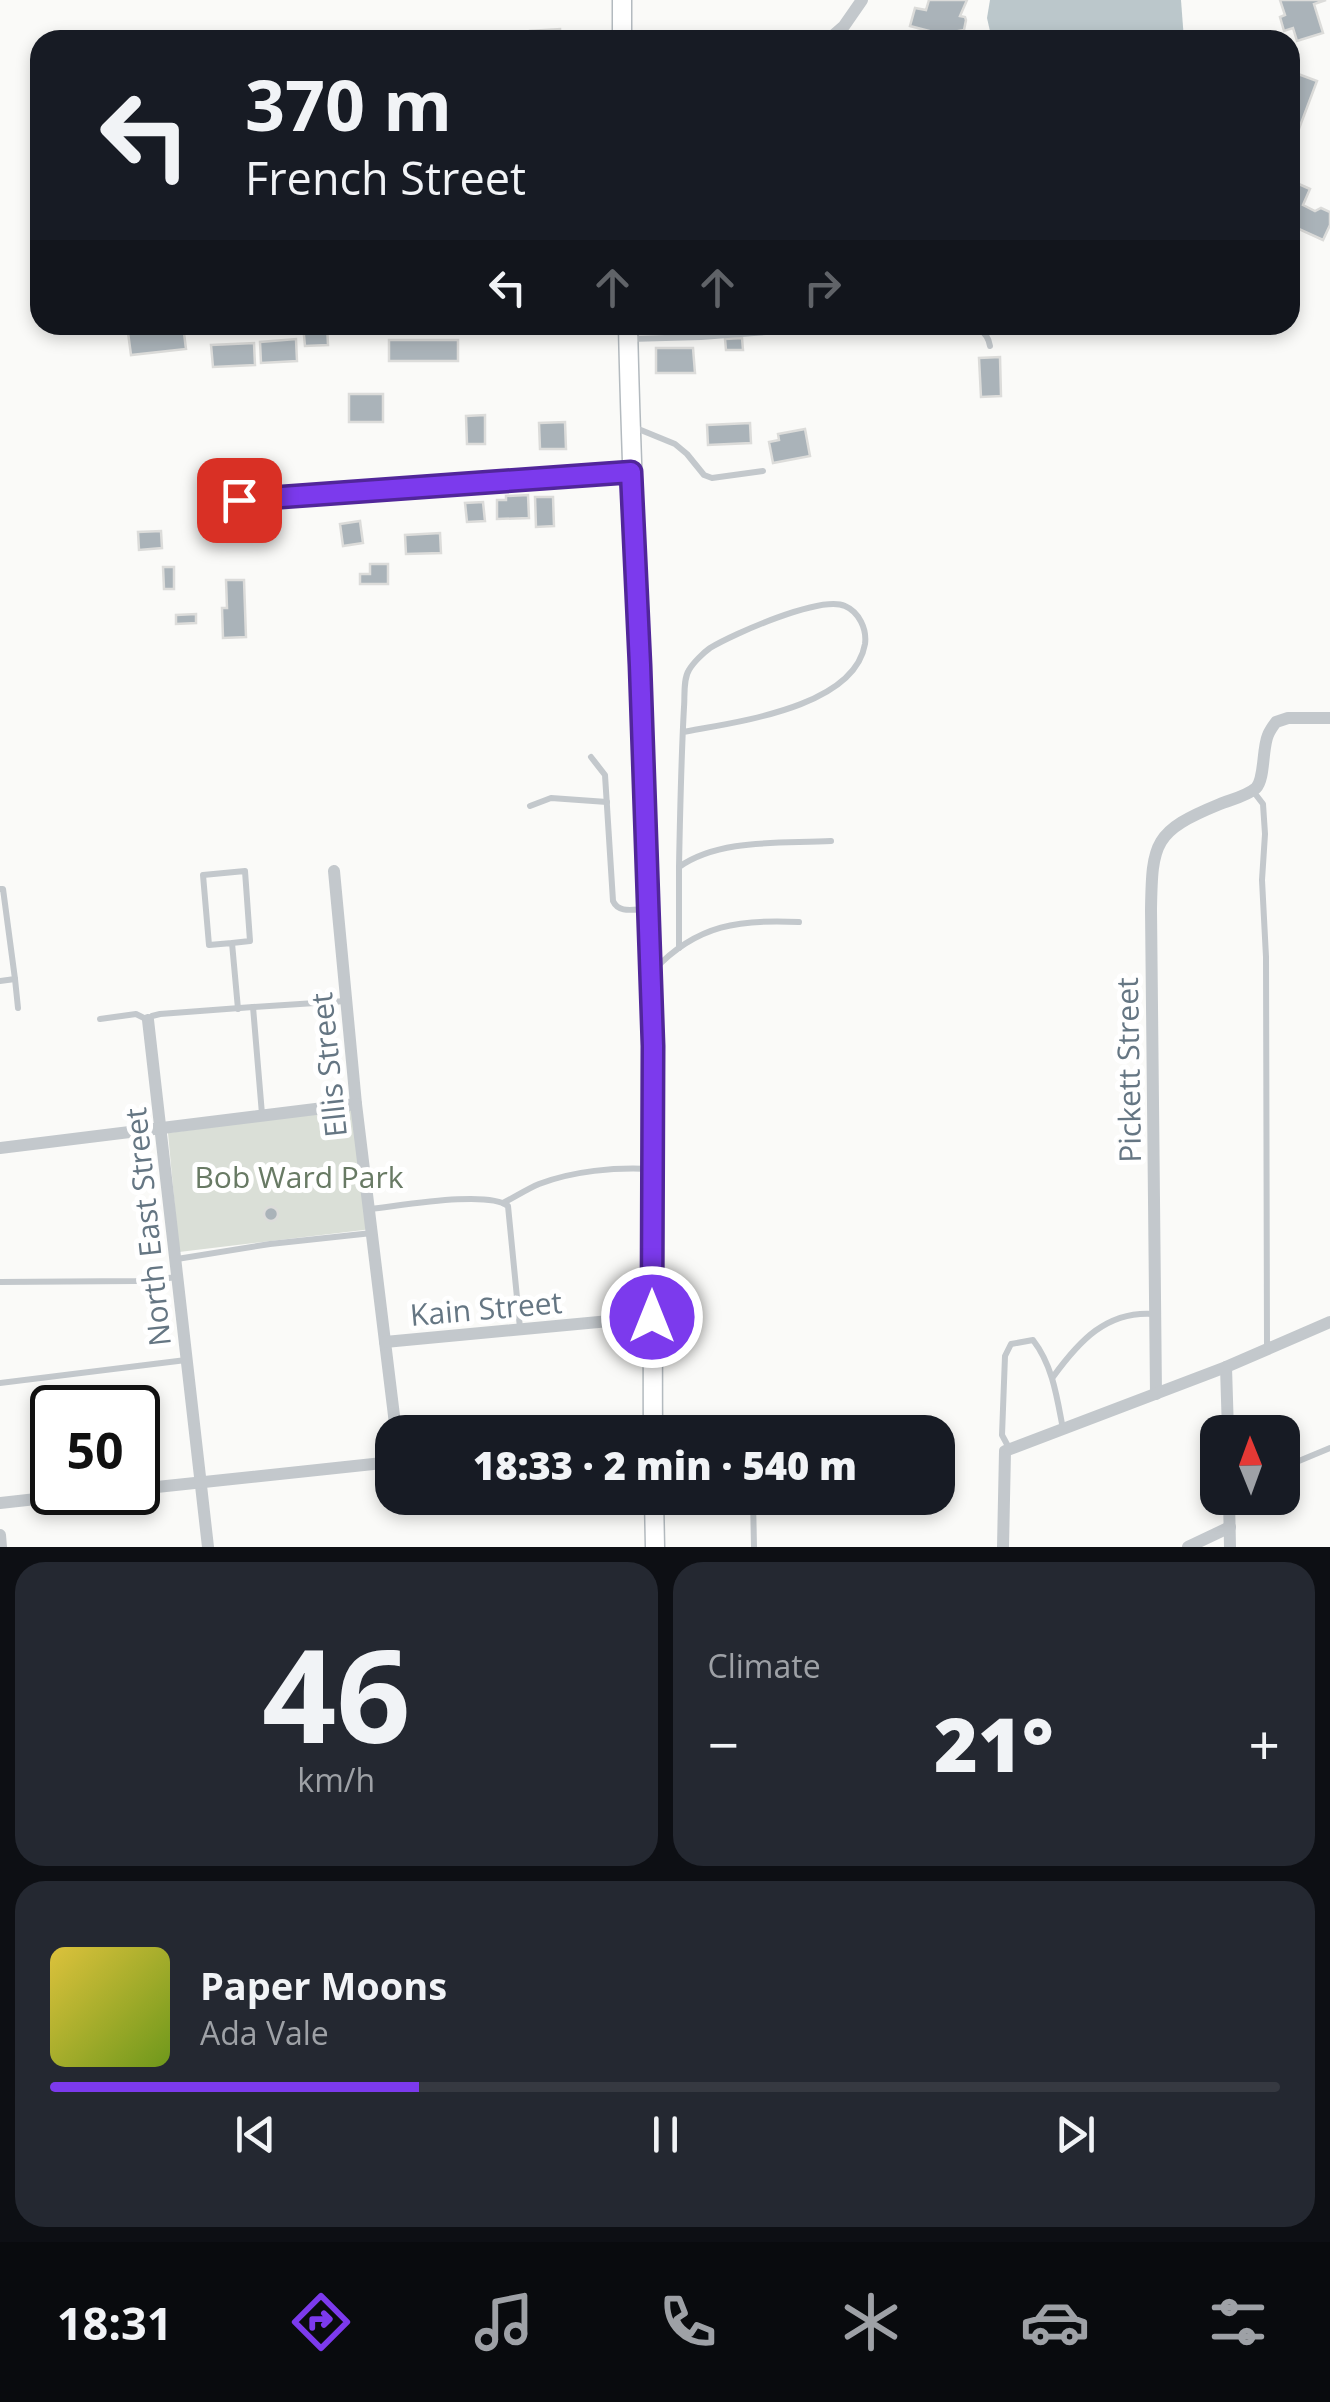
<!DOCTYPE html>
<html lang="en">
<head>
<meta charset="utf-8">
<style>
	:root { --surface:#171b24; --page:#242831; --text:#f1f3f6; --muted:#9ea1a6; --line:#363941; --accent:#7c3aed }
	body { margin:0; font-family:"Open Sans",sans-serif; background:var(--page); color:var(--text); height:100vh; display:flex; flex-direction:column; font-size:38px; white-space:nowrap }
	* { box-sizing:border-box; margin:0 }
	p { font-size:32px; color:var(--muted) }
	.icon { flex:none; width:55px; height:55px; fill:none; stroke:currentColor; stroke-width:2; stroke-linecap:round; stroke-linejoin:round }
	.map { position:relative; height:1547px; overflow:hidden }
	.drawer { display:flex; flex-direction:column; gap:15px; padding:15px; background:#0d0f14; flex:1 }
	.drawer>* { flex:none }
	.banner { position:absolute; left:30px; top:30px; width:1270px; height:305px; border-radius:30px; box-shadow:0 5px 15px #0003; background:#171b24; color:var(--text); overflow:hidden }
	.needle { width:65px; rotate:359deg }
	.controls { position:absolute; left:1200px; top:1415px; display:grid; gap:20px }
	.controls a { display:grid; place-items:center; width:100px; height:100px; border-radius:20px; background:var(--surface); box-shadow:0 5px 15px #0003; font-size:50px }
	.speed { position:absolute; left:30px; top:1385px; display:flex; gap:20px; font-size:50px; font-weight:700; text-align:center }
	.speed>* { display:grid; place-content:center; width:130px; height:130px; border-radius:50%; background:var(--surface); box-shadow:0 5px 15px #0003; line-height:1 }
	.speed .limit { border:5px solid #111; border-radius:15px; background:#fff; color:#111 }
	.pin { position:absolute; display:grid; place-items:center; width:85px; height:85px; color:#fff; margin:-42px; border-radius:20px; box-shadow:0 5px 15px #0006 }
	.me { position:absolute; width:110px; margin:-55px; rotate:0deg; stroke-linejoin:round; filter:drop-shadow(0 0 8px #0008) }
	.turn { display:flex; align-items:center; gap:35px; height:210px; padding:0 50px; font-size:45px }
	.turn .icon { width:130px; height:130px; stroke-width:2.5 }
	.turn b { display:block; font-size:70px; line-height:85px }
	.lanes { display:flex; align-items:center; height:95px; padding:0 50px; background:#0003; justify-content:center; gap:50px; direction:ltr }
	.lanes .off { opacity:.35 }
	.big { font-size:75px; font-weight:800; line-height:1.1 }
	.drawer .card { flex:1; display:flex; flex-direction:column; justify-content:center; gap:15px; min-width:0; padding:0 35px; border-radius:30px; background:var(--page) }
	.drawer .dial { align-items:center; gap:0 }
	.dial b { font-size:130px; line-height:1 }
	.song { display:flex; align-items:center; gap:30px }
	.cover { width:120px; height:120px; border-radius:15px; background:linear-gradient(135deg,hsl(50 70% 55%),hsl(80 70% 35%)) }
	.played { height:10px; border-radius:5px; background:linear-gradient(90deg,var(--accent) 30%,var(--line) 30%) }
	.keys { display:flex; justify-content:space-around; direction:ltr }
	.heat { display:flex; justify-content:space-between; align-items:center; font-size:55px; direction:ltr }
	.drawer .tiles { flex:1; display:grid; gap:15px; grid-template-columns:1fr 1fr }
	.card:last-child { grid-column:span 2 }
	.trip { position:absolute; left:375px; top:1415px; width:580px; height:100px; border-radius:30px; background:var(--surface); box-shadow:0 5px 15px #0003; font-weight:800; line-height:100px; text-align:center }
	.menu { display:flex; height:160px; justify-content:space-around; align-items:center; background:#090b0e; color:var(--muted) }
	.menu .icon { width:70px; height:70px }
	.menu .active { color:var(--accent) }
	.menu b { font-size:45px; color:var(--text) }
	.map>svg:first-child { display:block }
	.green { fill:#dadfd7 }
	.water { fill:#bbc7cb }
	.building { fill:#aab3b9; stroke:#dcdcda; stroke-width:2.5 }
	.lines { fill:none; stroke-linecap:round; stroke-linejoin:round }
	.secondary-casing { stroke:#b3babf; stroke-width:21 }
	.lane { stroke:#c3c8cc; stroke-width:6 }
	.street { stroke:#c3c8cc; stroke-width:12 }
	.secondary { stroke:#fff; stroke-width:18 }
	.route-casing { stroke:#51269a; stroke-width:25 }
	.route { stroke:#7c3aed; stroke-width:18 }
	.labels { text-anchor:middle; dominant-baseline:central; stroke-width:10; stroke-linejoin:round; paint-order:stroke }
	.street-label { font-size:30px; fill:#657683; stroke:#fff }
	.park-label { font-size:30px; fill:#687a64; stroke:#fff }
</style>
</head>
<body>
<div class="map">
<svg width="1330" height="1547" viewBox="0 0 1330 1547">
	<rect width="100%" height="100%" fill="#fafaf8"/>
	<polygon class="green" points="357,1108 372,1229 179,1252 168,1133"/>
	<polygon class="water" points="990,0 1181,0 1184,40 992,40 987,18"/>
	<g class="building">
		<polygon points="929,0 967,0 960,16 965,17 966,20 964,30 958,31 956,38 910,26 915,8 926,10"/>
		<polygon points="1280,0 1326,0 1314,4 1323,33 1297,41 1293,28 1284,31 1280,17 1285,15"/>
		<polygon points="560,29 560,40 530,40 530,31"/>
		<polygon points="473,36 473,40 411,40 411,39"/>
		<polygon points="1290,71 1317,81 1297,134 1290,132"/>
		<polygon points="1292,181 1310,189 1303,205 1315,211 1321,208 1330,212 1330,225 1323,240 1290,225"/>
		<polygon points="127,325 183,325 186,349 131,355"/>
		<polygon points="303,325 327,325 328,345 305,346"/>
		<polygon points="742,338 743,350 726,350 725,339"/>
		<polygon points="296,339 297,361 261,363 260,342"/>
		<rect x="389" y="340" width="69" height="21"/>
		<polygon points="254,343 255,365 213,367 211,345"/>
		<polygon points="656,348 693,348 695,373 656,373"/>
		<polygon points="1000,357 1001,396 981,397 979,358"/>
		<rect x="349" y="394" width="34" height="28"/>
		<polygon points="485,415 485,444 467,444 466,416"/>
		<polygon points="565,422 566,449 540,449 539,423"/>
		<polygon points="750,423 751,443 708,445 707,425"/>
		<polygon points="805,429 810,456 773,463 769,442 779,440 778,434"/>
		<polygon points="528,495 529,518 497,519 497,500 506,500 506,496"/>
		<polygon points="535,497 553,497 554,526 536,527"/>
		<polygon points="483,502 485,521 467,522 465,503"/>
		<polygon points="360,521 363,543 343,546 340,524"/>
		<polygon points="161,531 162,548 139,550 138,532"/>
		<polygon points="440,533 441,553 406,554 405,535"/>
		<polygon points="370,564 388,564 388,584 360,584 360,574 370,574"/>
		<polygon points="163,567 174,567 174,589 164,589"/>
		<polygon points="226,580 244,580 246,637 223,638 222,608 227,608"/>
		<polygon points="196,614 196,623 176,624 176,615"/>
		<circle cx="271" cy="1214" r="7"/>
	</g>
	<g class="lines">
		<defs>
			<g id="secondary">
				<polyline points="622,0 622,40"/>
				<path d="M628 325C633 565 649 805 653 1045 655 1174 652 1304 653 1432"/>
				<polyline points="654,1498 655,1547"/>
			</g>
		</defs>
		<use href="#secondary" class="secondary-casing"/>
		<g class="lane">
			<path d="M630 339 701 337 766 332 961 327C977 328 987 329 990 346"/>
			<polyline points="631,426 675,444 687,454 704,475 712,478 763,471"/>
			<path d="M591 757 605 775 613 901C619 914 634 909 647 909"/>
			<polyline points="1253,791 1263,804 1265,834 1262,880 1266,957 1267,1348"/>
			<polyline points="530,806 551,798 607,802"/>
			<path d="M679 867C680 814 681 761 684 707 685 696 683 679 689 670 693 663 703 653 710 648 733 634 821 595 845 606 859 612 867 629 865 644 854 708 735 722 683 732"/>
			<polyline points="0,889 3,889 15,979 0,981"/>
			<polyline points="232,943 250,941 245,871 203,875 209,945 232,943 238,1009"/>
			<path d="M679 948V867C720 838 782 844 831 841"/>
			<path d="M654 970C697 924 741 919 799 922"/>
			<polyline points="15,979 18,1008"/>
			<polyline points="253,1007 346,1001"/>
			<polyline points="100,1019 136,1014 148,1020 152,1016 160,1014 253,1007 262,1114"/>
			<path d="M503 1203C515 1197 527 1189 539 1184 573 1171 615 1167 651 1169"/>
			<path d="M371 1209C400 1206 487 1190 508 1206L520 1328"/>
			<polyline points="177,1259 270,1244 372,1233"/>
			<polyline points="0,1282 136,1281 179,1277"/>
			<path d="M1053 1377C1079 1341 1107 1310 1155 1314"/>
			<polyline points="0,1383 186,1360"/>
			<polyline points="861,1432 869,1422"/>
			<path d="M1009 1448 1002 1435 1005 1356 1011 1344 1033 1340C1053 1366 1057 1398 1063 1429"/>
			<polyline points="1282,1468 1330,1448"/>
			<polyline points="753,1498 754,1547"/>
		</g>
		<g class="street">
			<polyline points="828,40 844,26 862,0"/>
			<polyline points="239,500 631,472"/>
			<polyline points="334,871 356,1104 396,1432"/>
			<polyline points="148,1020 208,1547"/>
			<polyline points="0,1148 356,1104"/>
			<polyline points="385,1342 652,1317"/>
			<polyline points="1226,1367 1228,1432"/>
			<path d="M1156 1394 1151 910C1152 842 1154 831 1220 804 1230 800 1247 796 1256 788 1265 779 1262 749 1268 735 1270 730 1273 726 1276 722L1288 718H1330"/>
			<polyline points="138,1489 392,1462"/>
			<polyline points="1229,1498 1230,1547"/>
			<polyline points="0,1503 99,1492"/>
			<polyline points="0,1535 1,1547"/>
			<polyline points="1003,1547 1005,1451 1226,1367 1330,1322"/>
			<polyline points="1188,1547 1230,1527"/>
		</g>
		<use href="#secondary" class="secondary"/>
	</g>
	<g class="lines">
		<defs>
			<polyline id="route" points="239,500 631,472 640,665 653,1046 652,1317"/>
		</defs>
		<use href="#route" class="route-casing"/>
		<use href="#route" class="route"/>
	</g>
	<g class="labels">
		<g class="street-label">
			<text transform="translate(328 1065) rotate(-96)">Ellis Street</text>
			<text transform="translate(1128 1070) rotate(-91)">Pickett Street</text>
			<text transform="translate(147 1227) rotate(-96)">North East Street</text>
			<text transform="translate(486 1308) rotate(-5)">Kain Street</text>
		</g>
		<g class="park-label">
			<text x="299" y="1176">Bob Ward Park</text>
		</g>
	</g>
</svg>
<div class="controls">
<a><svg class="needle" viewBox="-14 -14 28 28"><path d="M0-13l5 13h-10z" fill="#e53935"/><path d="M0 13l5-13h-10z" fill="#9ea1a6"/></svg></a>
</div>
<div class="speed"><div class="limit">50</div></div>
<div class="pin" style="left:239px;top:500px;background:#d93025"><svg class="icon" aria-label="arrive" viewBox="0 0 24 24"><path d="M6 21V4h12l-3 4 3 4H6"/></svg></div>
<svg class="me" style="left:652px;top:1317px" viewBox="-20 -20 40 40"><circle r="17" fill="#7c3aed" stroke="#fff" stroke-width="3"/><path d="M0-11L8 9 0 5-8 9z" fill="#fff"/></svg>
<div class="trip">18:33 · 2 min · 540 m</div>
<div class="banner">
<div class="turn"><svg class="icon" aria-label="left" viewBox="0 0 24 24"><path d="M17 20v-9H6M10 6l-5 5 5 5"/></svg><div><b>370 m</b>French Street</div></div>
<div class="lanes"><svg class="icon" aria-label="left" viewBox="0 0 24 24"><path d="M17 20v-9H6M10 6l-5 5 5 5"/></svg><svg class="icon off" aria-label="ahead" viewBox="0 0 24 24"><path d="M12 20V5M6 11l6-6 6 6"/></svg><svg class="icon off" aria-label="ahead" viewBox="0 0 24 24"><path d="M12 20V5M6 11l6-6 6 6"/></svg><svg class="icon off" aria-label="right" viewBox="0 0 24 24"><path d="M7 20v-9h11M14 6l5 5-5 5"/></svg></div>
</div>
</div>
<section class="drawer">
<div class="tiles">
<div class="card dial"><b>46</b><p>km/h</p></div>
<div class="card"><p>Climate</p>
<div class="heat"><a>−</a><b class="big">21°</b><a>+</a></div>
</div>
<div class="card">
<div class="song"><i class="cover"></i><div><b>Paper Moons</b><p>Ada Vale</p></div></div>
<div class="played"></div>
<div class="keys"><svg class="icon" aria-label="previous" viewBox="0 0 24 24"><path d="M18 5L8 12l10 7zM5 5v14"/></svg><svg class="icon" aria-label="pause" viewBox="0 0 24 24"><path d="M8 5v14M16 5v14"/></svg><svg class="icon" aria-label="next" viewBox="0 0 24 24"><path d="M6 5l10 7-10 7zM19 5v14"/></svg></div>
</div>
</div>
</section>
<nav class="menu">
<b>18:31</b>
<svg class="icon active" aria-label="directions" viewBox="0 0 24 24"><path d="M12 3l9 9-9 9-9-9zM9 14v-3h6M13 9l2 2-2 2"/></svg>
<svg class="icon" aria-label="music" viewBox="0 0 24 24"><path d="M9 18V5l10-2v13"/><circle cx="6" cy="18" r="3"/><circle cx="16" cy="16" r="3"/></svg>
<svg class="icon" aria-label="phone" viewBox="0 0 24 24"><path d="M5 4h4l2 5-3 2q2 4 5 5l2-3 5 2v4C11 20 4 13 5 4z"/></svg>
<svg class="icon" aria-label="climate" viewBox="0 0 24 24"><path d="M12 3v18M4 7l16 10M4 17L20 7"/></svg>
<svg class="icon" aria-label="car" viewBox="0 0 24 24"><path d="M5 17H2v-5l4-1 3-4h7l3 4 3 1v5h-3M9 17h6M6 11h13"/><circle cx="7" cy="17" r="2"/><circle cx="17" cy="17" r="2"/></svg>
<svg class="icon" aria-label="filters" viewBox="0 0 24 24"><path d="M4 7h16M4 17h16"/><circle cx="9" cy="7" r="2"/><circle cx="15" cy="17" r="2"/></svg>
</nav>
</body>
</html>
